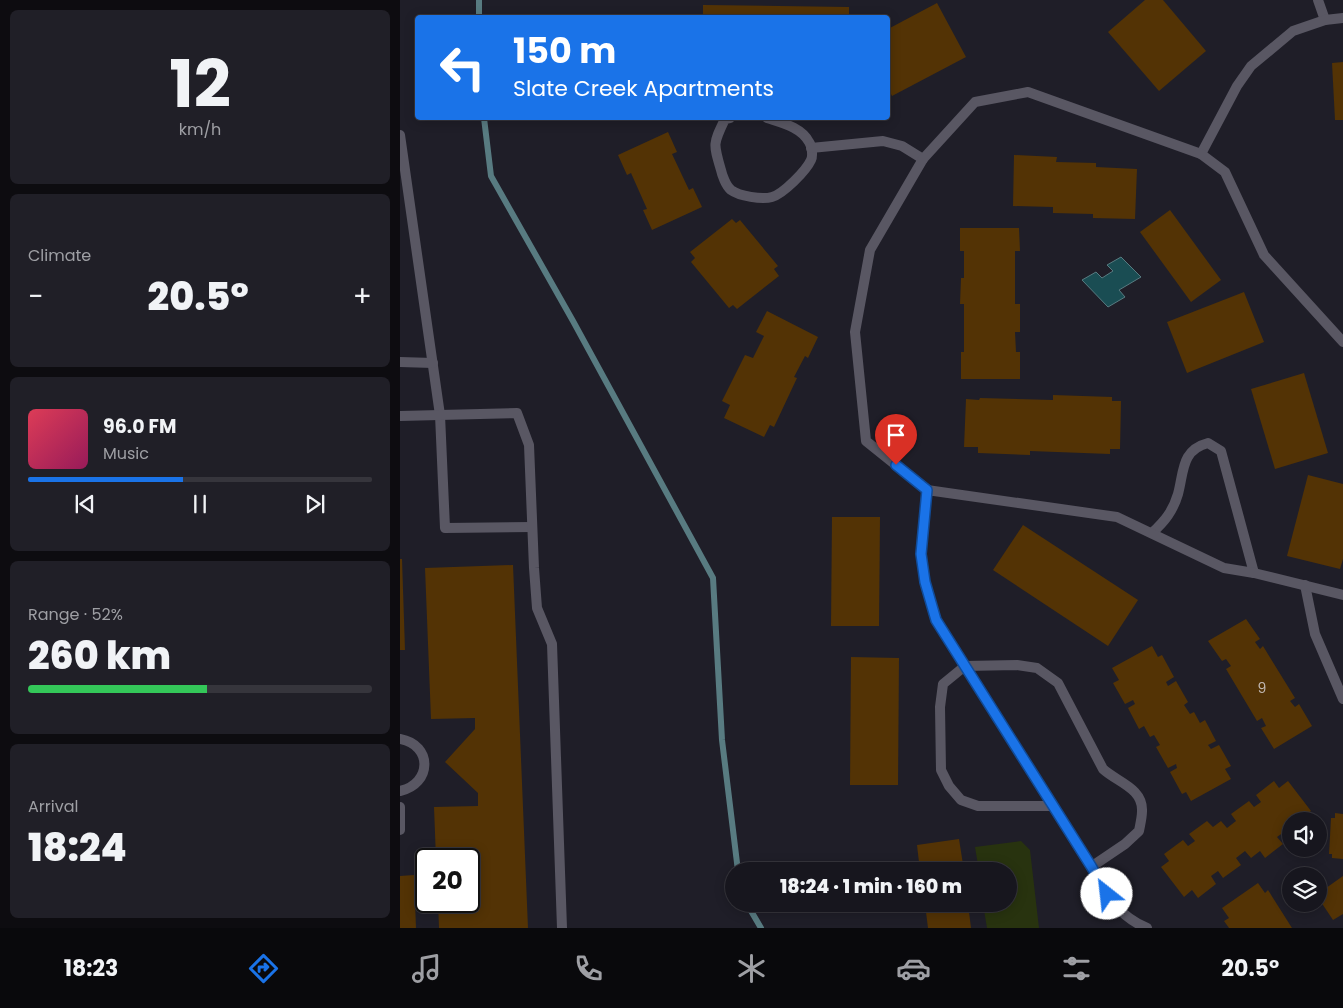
<!DOCTYPE html>
<html lang="en">
<head>
<meta charset="utf-8">
<style>
	:root { --surface:#17161e; --page:#201f27; --text:#f1f3f6; --muted:#9e9fa4; --line:#36353c; --accent:#1a73e8 }
	body { margin:0; font-family:Poppins,sans-serif; background:var(--page); color:var(--text); height:100vh; display:flex; flex-direction:column; font-size:19px; white-space:nowrap }
	* { box-sizing:border-box; margin:0 }
	p { font-size:16px; color:var(--muted) }
	.icon { flex:none; width:28px; height:28px; fill:none; stroke:currentColor; stroke-width:2; stroke-linecap:round; stroke-linejoin:round }
	.map { position:relative; flex:1; overflow:hidden }
	.drawer { display:flex; flex-direction:column; gap:10px; padding:10px; background:#0d0c10; width:400px }
	.drawer>* { flex:none }
	.banner { position:absolute; left:15px; top:15px; width:475px; height:105px; border-radius:5px; box-shadow:0 2px 12px #0003,0 0 0 1px var(--line); background:#1a73e8; color:#fff; overflow:hidden }
	.tools { position:absolute; left:882px; top:812px; display:grid; gap:10px }
	.tools a { display:grid; place-items:center; width:45px; height:45px; border-radius:50%; background:var(--surface); box-shadow:0 2px 12px #0003,0 0 0 1px var(--line); font-size:25px }
	.speed { position:absolute; left:15px; top:848px; display:flex; gap:10px; font-size:25px; font-weight:700; text-align:center }
	.speed>* { display:grid; place-content:center; width:65px; height:65px; border-radius:50%; background:var(--surface); box-shadow:0 2px 12px #0003,0 0 0 1px var(--line); line-height:1 }
	.speed .limit { border:2px solid #111; border-radius:8px; background:#fff; color:#111 }
	.pin { position:absolute; display:grid; place-items:center; width:42px; height:42px; color:#fff; margin:-51px -21px; border-radius:50% 50% 50% 0; rotate:-45deg; box-shadow:0 0 5px #0007 }
	.pin .icon { rotate:45deg }
	.me { position:absolute; width:55px; margin:-28px; rotate:331deg; stroke-linejoin:round; filter:drop-shadow(0 0 4px #0008) }
	.turn { display:flex; align-items:center; gap:18px; height:105px; padding:0 15px; font-size:22px }
	.turn .icon { width:65px; height:65px; stroke-width:2.5 }
	.turn b { display:block; font-size:35px; line-height:42px }
	.big { font-size:38px; font-weight:800; line-height:1.1 }
	.drawer .card { flex:1; display:flex; flex-direction:column; justify-content:center; gap:8px; min-width:0; padding:0 18px; border-radius:8px; background:var(--page) }
	.drawer .dial { align-items:center; gap:0 }
	.dial b { font-size:65px; line-height:1 }
	.song { display:flex; align-items:center; gap:15px }
	.cover { width:60px; height:60px; border-radius:8px; background:linear-gradient(135deg,hsl(350 70% 55%),hsl(330 70% 35%)) }
	.played { height:5px; border-radius:2px; background:linear-gradient(90deg,var(--accent) 45%,var(--line) 45%) }
	.keys { display:flex; justify-content:space-around; direction:ltr }
	.heat { display:flex; justify-content:space-between; align-items:center; font-size:28px; direction:ltr }
	.charge { height:8px; border-radius:4px; background:linear-gradient(90deg,#34c759 52%,var(--line) 0) }
	.trip { position:absolute; left:325px; top:862px; width:292px; height:50px; border-radius:25px; background:var(--surface); box-shadow:0 2px 12px #0003,0 0 0 1px var(--line); font-weight:800; line-height:50px; text-align:center }
	.tab-bar { display:flex; height:80px; justify-content:space-around; align-items:center; background:#09090c; color:var(--muted) }
	.tab-bar .icon { width:35px; height:35px }
	.tab-bar .on { color:var(--accent) }
	.tab-bar b { font-size:22px; color:var(--text) }
	main { display:flex; flex:1; min-height:0 }
	.map>svg:first-child { display:block }
	.green { fill:#28330f }
	.water { fill:#1a4d53; stroke:#587b81 }
	.lines { fill:none; stroke-linecap:round; stroke-linejoin:round }
	.stream { stroke:#587b81; stroke-width:6 }
	.building { fill:#533305 }
	.service { stroke:#595763; stroke-width:10 }
	.route-casing { stroke:#114b97; stroke-width:12 }
	.route { stroke:#1a73e8; stroke-width:9 }
	.labels { text-anchor:middle; dominant-baseline:central; stroke-width:5; stroke-linejoin:round; paint-order:stroke }
	.number-label { font-size:14px; fill:#c2b9b3 }
</style>
</head>
<body>
<main>
<section class="drawer">
<div class="card dial"><b>12</b><p>km/h</p></div>
<div class="card"><p>Climate</p>
<div class="heat"><a>−</a><b class="big">20.5°</b><a>+</a></div>
</div>
<div class="card">
<div class="song"><i class="cover"></i><div><b>96.0 FM</b><p>Music</p></div></div>
<div class="played"></div>
<div class="keys"><svg class="icon" aria-label="previous" viewBox="0 0 24 24"><path d="M18 5L8 12l10 7zM5 5v14"/></svg><svg class="icon" aria-label="pause" viewBox="0 0 24 24"><path d="M8 5v14M16 5v14"/></svg><svg class="icon" aria-label="next" viewBox="0 0 24 24"><path d="M6 5l10 7-10 7zM19 5v14"/></svg></div>
</div>
<div class="card"><p>Range · 52%</p><b class="big">260 km</b><div class="charge"></div></div>
<div class="card"><p>Arrival</p><b class="big">18:24</b></div>
</section>
<div class="map">
<svg width="943" height="928" viewBox="0 0 943 928">
	<rect width="100%" height="100%" fill="#1f1e28"/>
	<polygon class="green" points="621,841 630,850 639,928 587,928 583,904 609,904 609,871 579,871 575,847"/>
	<polygon class="water" points="721,257 741,277 719,290 725,297 708,307 682,280 696,272 702,278 713,271 707,265"/>
	<g class="lines">
		<g class="stream">
			<polyline points="79,18 79,0"/>
			<polyline points="84,118 91,176 173,321 313,578 322,740 338,871"/>
			<polyline points="347,904 361,928"/>
		</g>
	</g>
	<g class="building">
		<polygon points="745,0 763,0 806,51 759,91 708,32"/>
		<polygon points="537,3 566,57 492,96 488,88 488,29"/>
		<polygon points="303,5 449,7 449,18 303,18"/>
		<polygon points="943,62 943,120 935,120 932,63"/>
		<polygon points="268,132 277,152 272,154 289,190 293,188 302,207 252,230 243,210 247,209 231,173 227,175 218,155"/>
		<polygon points="614,155 657,157 656,162 696,163 696,167 737,169 735,219 693,218 693,214 653,213 653,207 613,206"/>
		<polygon points="770,210 821,280 791,302 740,232"/>
		<polygon points="332,219 336,223 340,220 378,266 374,269 379,276 337,309 333,305 329,308 291,262 295,258 290,252"/>
		<polygon points="560,228 619,228 620,251 615,251 615,304 620,304 620,332 615,332 616,352 620,352 620,379 561,379 561,352 564,352 564,304 560,304 561,278 564,278 564,251 560,251"/>
		<polygon points="844,292 864,342 787,373 767,322"/>
		<polygon points="367,311 418,337 408,358 405,356 394,377 397,378 374,427 370,425 364,437 324,418 330,405 322,401 345,355 353,358 364,336 356,332"/>
		<polygon points="904,373 928,453 875,469 851,389"/>
		<polygon points="653,395 712,397 712,401 721,401 720,449 710,449 710,454 630,451 630,455 578,453 578,447 564,447 566,399 579,400 580,398 653,400"/>
		<polygon points="908,475 943,484 943,559 940,569 887,556"/>
		<polygon points="432,517 480,517 479,626 431,626"/>
		<polygon points="623,525 738,600 708,646 593,570"/>
		<polygon points="0,559 2,559 5,650 0,650"/>
		<polygon points="113,565 128,928 39,928 38,901 69,901 69,859 36,859 34,807 78,806 78,793 45,762 75,729 75,718 31,719 25,568"/>
		<polygon points="846,619 860,639 855,642 860,649 863,646 895,698 890,701 895,707 899,704 912,726 874,749 861,728 866,726 862,718 857,721 826,669 831,666 826,659 822,661 808,641"/>
		<polygon points="752,646 758,657 762,655 774,677 766,682 768,686 776,681 788,702 784,705 790,714 794,712 800,723 805,720 816,741 808,745 811,749 819,745 831,766 825,769 831,779 791,801 786,792 782,794 770,772 777,768 776,764 768,768 756,747 760,745 754,735 750,737 744,726 739,729 728,708 735,704 733,700 725,704 713,683 719,680 712,668"/>
		<polygon points="451,657 499,658 498,785 450,785"/>
		<polygon points="874,781 879,788 888,781 911,811 903,817 906,821 891,821 891,838 890,839 884,832 877,837 883,844 865,858 860,851 851,858 845,851 836,858 841,865 823,878 818,871 811,876 816,884 798,898 792,890 784,897 761,867 769,861 764,854 783,840 788,846 795,841 789,834 807,821 813,827 821,821 827,828 836,821 831,814 849,801 854,807 861,802 856,795"/>
		<polygon points="935,813 943,814 943,859 932,858 932,854 929,854 931,818 935,818"/>
		<polygon points="559,839 564,871 520,871 517,845"/>
		<polygon points="14,875 16,928 0,928 0,876"/>
		<polygon points="943,876 943,914 933,920 919,899 919,893"/>
		<polygon points="858,883 865,893 868,890 892,928 829,928 824,921 829,918 822,908"/>
		<polygon points="525,904 568,904 571,928 528,928"/>
	</g>
	<g class="lines">
		<g class="service">
			<polyline points="918,0 925,20"/>
			<path d="M330 118 325 119C313 144 313 143 321 170 322 175 326 186 331 190 339 196 362 200 372 197 383 194 406 171 411 160 413 156 412 146 409 142 401 127 382 123 367 118"/>
			<polyline points="0,135 40,415 45,528 132,527"/>
			<polyline points="411,148 483,141 502,146 523,159"/>
			<polyline points="801,154 837,86 851,66 893,31 925,20 943,18"/>
			<polyline points="0,362 33,363"/>
			<polyline points="0,416 117,413 129,445 134,568 137,608 152,644 162,928"/>
			<polyline points="527,490 466,441 455,332 470,250 523,159 575,102 628,92 801,154 825,172 864,255 943,342"/>
			<path d="M752 533C765 521 773 511 778 494 784 472 781 450 808 443L821 451 854 573"/>
			<polyline points="905,585 915,634 943,699"/>
			<path d="M0 739C33 745 32 784 0 791"/>
			<path d="M653 806H578L561 800 549 786 541 770 540 707 543 684 565 666 617 665 637 668 658 683 703 769C717 782 743 788 742 811 742 818 740 825 739 831L725 844 691 867"/>
			<polyline points="0,807 0,830"/>
			<path d="M747 928C717 916 706 893 691 867L536 620 525 582 521 554 527 490 717 517 824 568 854 573 943 595"/>
		</g>
	</g>
	<g class="lines">
		<defs>
			<polyline id="route" points="496,465 527,490 521,554 525,582 536,620 691,866 707,894"/>
		</defs>
		<use href="#route" class="route-casing"/>
		<use href="#route" class="route"/>
	</g>
	<g class="labels">
		<g class="number-label">
			<text x="862" y="688">9</text>
		</g>
	</g>
</svg>
<div class="tools">
<a><svg class="icon" aria-label="sound" viewBox="0 0 24 24"><path d="M4 9h4l5-4v14l-5-4H4zM17 9q2 3 0 6"/></svg></a>
<a><svg class="icon" aria-label="layers" viewBox="0 0 24 24"><path d="M12 4l9 5-9 5-9-5zM3 14l9 5 9-5"/></svg></a>
</div>
<div class="speed"><div class="limit">20</div></div>
<div class="pin" style="left:496px;top:465px;background:#d93025"><svg class="icon" aria-label="arrive" viewBox="0 0 24 24"><path d="M6 21V4h12l-3 4 3 4H6"/></svg></div>
<svg class="me" style="left:707px;top:894px" viewBox="-20 -20 40 40"><circle r="19" fill="#fff"/><path d="M0-13L10 11 0 6-10 11z" fill="#1a73e8"/></svg>
<div class="trip">18:24 · 1 min · 160 m</div>
<div class="banner">
<div class="turn"><svg class="icon" aria-label="left" viewBox="0 0 24 24"><path d="M17 20v-9H6M10 6l-5 5 5 5"/></svg><div><b>150 m</b>Slate Creek Apartments</div></div>
</div>
</div>
</main>
<nav class="tab-bar">
<b>18:23</b>
<svg class="icon on" aria-label="directions" viewBox="0 0 24 24"><path d="M12 3l9 9-9 9-9-9zM9 14v-3h6M13 9l2 2-2 2"/></svg>
<svg class="icon" aria-label="music" viewBox="0 0 24 24"><path d="M9 18V5l10-2v13"/><circle cx="6" cy="18" r="3"/><circle cx="16" cy="16" r="3"/></svg>
<svg class="icon" aria-label="phone" viewBox="0 0 24 24"><path d="M5 4h4l2 5-3 2q2 4 5 5l2-3 5 2v4C11 20 4 13 5 4z"/></svg>
<svg class="icon" aria-label="climate" viewBox="0 0 24 24"><path d="M12 3v18M4 7l16 10M4 17L20 7"/></svg>
<svg class="icon" aria-label="car" viewBox="0 0 24 24"><path d="M5 17H2v-5l4-1 3-4h7l3 4 3 1v5h-3M9 17h6M6 11h13"/><circle cx="7" cy="17" r="2"/><circle cx="17" cy="17" r="2"/></svg>
<svg class="icon" aria-label="filters" viewBox="0 0 24 24"><path d="M4 7h16M4 17h16"/><circle cx="9" cy="7" r="2"/><circle cx="15" cy="17" r="2"/></svg>
<b>20.5°</b>
</nav>
</body>
</html>
